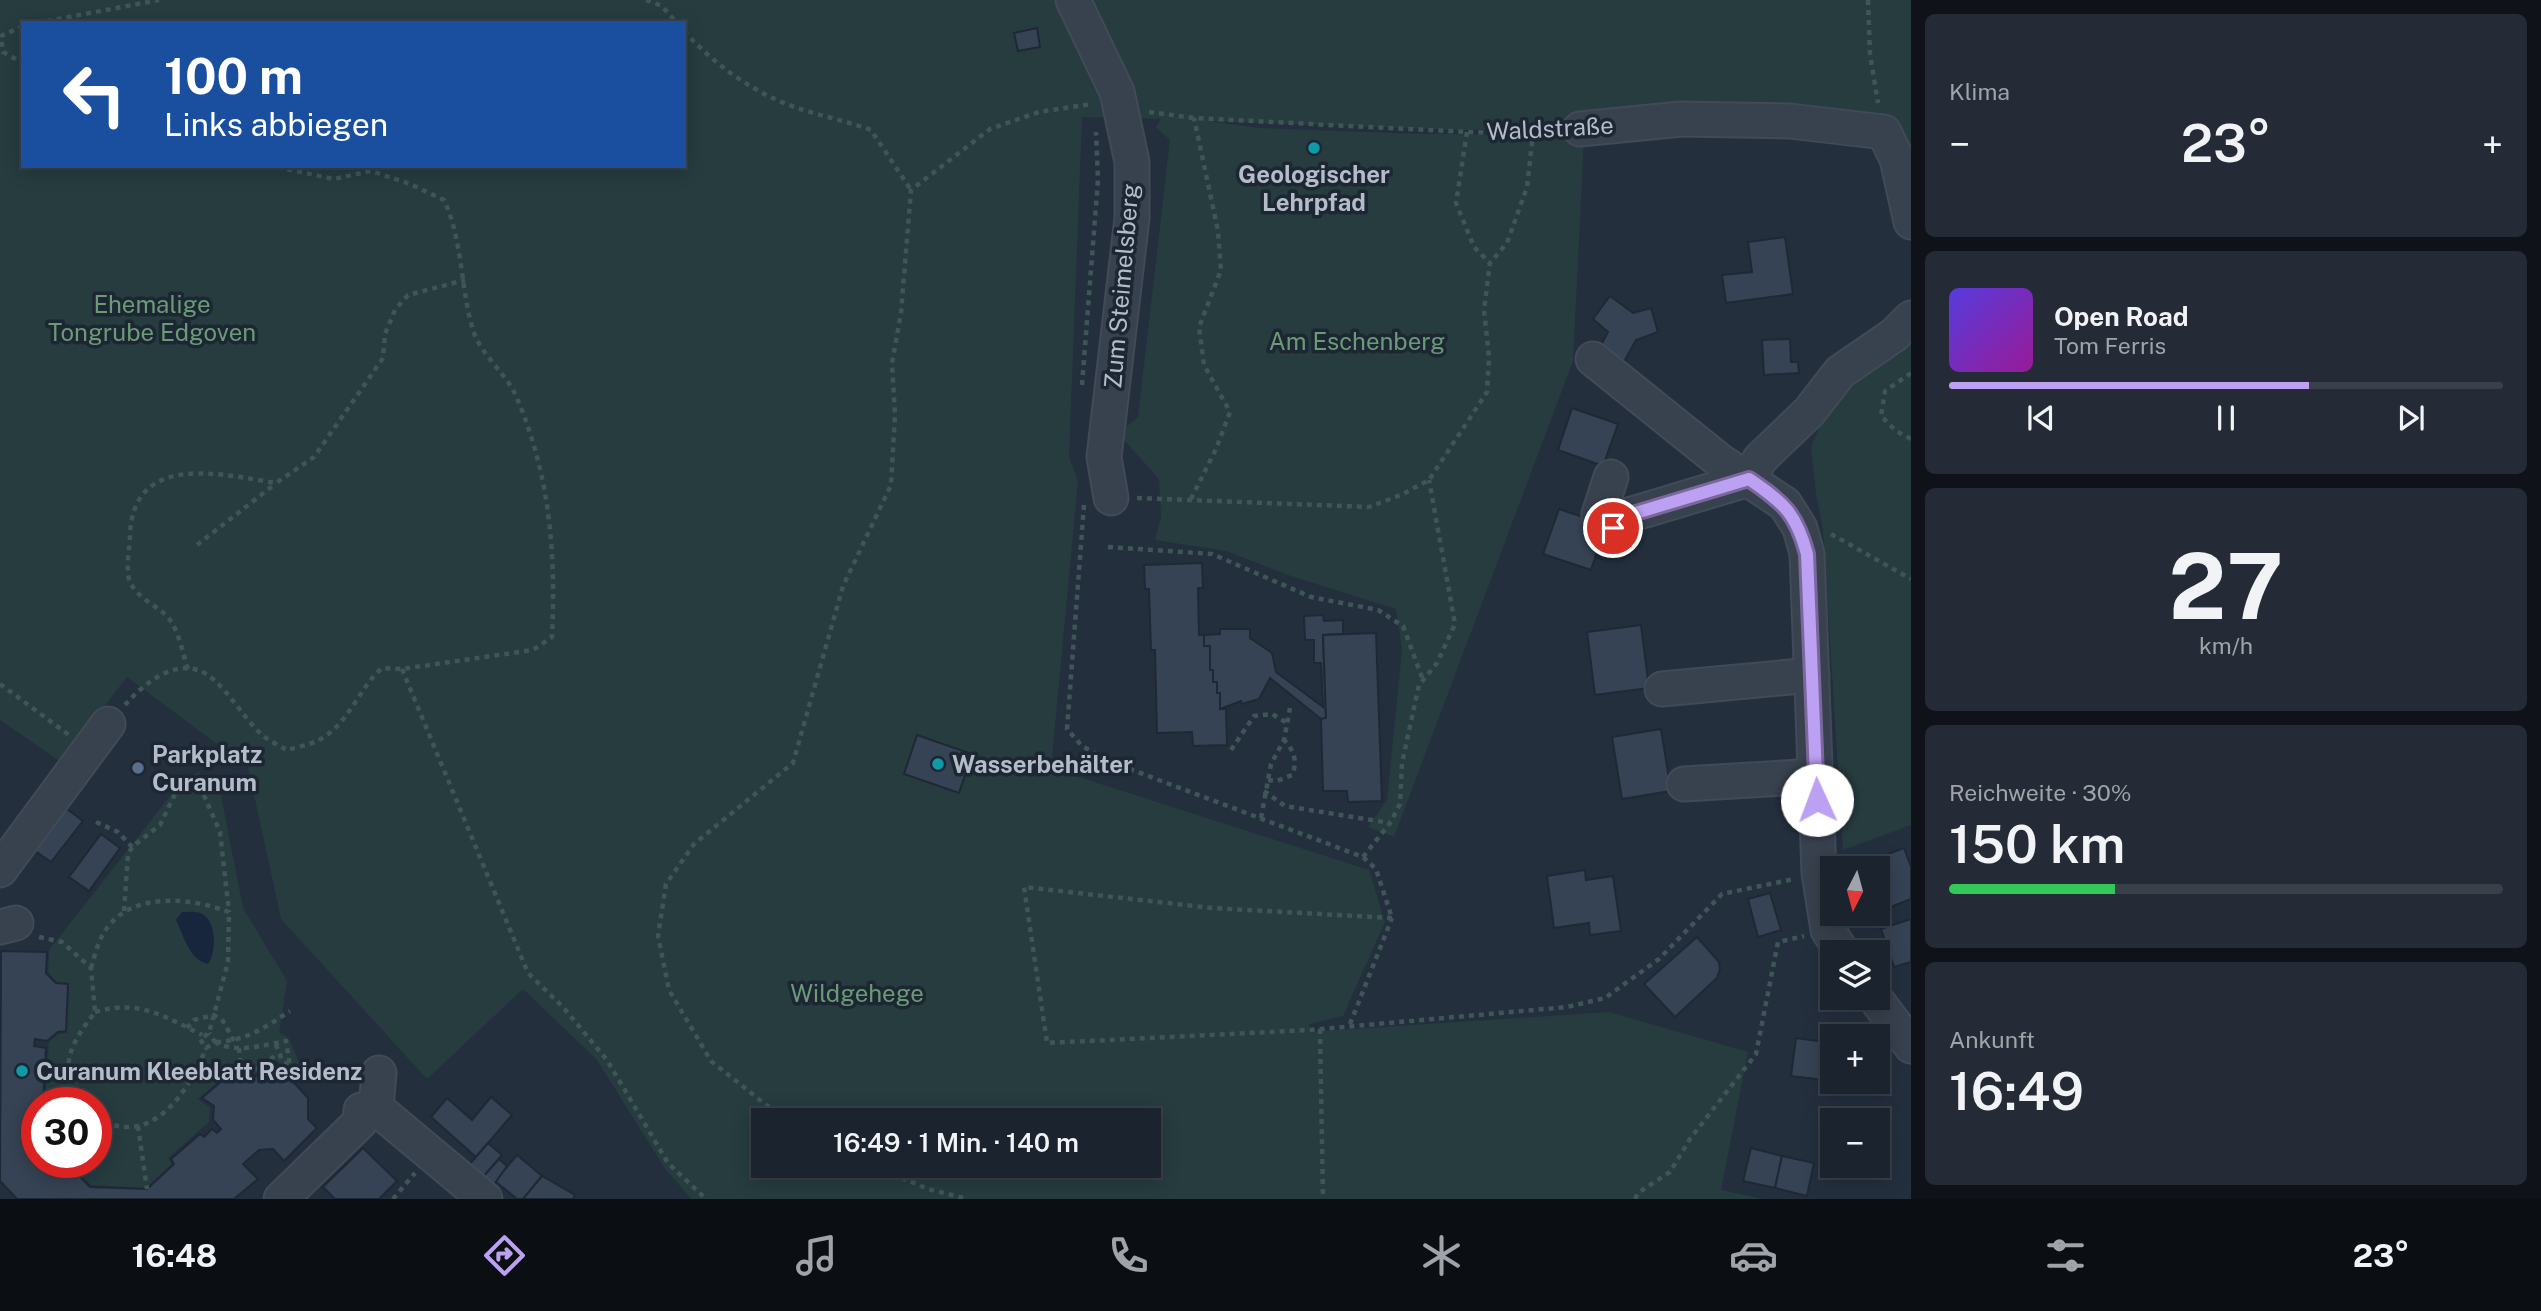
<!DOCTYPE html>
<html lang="de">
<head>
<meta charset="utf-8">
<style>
	:root { --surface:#1b232e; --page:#242b36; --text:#f1f3f6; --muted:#a0a4aa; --line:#39404a; --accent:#bca0f2 }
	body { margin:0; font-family:"Public Sans",sans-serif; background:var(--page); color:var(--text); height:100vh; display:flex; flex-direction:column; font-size:26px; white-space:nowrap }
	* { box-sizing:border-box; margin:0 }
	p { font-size:23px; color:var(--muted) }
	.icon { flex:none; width:38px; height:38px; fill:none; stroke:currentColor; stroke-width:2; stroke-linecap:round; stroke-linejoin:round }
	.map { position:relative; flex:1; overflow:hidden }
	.sheet { display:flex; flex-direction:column; gap:14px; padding:14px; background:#0f1319; width:630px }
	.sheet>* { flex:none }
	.top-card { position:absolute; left:21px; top:21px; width:665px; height:147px; border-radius:0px; box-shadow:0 4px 18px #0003,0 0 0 2px var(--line); background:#1a4fa0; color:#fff; overflow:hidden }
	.needle { width:46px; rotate:186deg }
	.buttons { position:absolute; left:1820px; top:856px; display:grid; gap:14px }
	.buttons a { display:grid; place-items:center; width:70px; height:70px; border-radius:0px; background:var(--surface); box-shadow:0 4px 18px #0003,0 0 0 2px var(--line); font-size:35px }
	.speed { position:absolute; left:21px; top:1087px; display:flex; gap:14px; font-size:35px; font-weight:700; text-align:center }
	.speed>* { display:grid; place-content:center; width:91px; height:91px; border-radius:50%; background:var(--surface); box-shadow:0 4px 18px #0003,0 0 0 2px var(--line); line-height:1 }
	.speed .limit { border:10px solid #d22; background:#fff; color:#111 }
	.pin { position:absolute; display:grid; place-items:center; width:60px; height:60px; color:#fff; margin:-30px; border:4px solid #fff; border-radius:50%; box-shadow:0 2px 7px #0007 }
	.me { position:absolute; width:77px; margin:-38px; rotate:358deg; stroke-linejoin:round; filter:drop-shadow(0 0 5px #0008) }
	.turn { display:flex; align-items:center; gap:24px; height:147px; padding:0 28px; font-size:32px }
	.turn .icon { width:91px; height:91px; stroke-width:2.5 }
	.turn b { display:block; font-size:49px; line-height:60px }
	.big { font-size:52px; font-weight:600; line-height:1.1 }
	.sheet .tile { flex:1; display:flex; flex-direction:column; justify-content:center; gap:10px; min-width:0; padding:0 24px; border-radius:10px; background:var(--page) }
	.sheet .dial { align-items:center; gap:0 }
	.dial b { font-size:91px; line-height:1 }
	.song { display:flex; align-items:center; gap:21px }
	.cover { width:84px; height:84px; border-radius:10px; background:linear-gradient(135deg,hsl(250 70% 55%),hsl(300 70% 35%)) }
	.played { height:7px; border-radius:4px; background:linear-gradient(90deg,var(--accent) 65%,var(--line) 65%) }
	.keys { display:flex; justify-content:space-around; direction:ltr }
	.heat { display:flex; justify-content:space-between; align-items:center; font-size:38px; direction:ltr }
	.charge { height:10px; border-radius:5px; background:linear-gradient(90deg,#34c759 30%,var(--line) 0) }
	.trip { position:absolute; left:751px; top:1108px; width:410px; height:70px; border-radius:0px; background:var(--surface); box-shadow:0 4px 18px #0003,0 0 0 2px var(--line); font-weight:600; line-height:70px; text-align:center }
	.tab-bar { display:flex; height:112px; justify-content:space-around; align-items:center; background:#0b0e12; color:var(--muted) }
	.tab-bar .icon { width:49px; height:49px }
	.tab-bar .active { color:var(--accent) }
	.tab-bar b { font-size:32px; color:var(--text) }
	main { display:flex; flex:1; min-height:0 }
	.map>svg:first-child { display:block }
	.green { fill:#263c3f; fill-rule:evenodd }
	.water { fill:#17263c }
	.building { fill:#364354; stroke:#1f2835; stroke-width:2 }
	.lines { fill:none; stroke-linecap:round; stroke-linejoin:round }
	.minor-casing { stroke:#414a57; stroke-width:37 }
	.path { stroke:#3f5557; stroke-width:4.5; stroke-dasharray:5 5; stroke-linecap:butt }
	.minor { stroke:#38414e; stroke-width:33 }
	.route-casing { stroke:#7a689d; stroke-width:18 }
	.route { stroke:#bca0f2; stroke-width:12 }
	.culture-dot { fill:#0f9aa8; stroke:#1d2633; stroke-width:2.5 }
	.service-dot { fill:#5c6f8a; stroke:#1d2633; stroke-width:2.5 }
	.labels { text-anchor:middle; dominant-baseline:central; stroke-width:7; stroke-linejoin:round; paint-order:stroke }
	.street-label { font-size:24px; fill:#b4bcc9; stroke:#1d2633 }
	.poi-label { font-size:24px; font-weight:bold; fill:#b4bcc9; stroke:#1d2633; text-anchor:start }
	.park-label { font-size:24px; fill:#6b9a76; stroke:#1d2633 }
</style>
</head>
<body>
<main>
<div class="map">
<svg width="1911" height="1199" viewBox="0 0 1911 1199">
	<rect width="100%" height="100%" fill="#242f3e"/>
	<g class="green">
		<path d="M0 0H1911V158L1870 126 1706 102 1585 126 1465 130 1207 121 1260 128 1392 133 1584 137 1573 361 1394 837 1368 827 1387 800 1402 650 1396 609 1291 576 1226 551 1155 540 1161 516 1159 479 1123 439 1125 428 1138 417 1170 140 1156 127 1161 119 1082 117 1069 457 1078 481 1051 768 1369 870 1385 922 1343 1016 1309 1024V1032L1609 1012 1748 1052 1721 1190 1763 1199H691L664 1167 597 1060 523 989 427 1079 281 919 248 767 127 677 61 762 0 720ZM23 23H684V166H23ZM763 1120H1148V1166H763Z"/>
		<polygon points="1911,342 1911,825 1843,850 1823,530 1816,494 1811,447 1835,391 1900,354"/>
		<polygon points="198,772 219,785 243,908 287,981 279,1033 288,1037 303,1071 294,1079 276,1060 260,1073 248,1073 238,1065 198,1099 210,1108 209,1122 168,1158 172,1164 146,1188 91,1185 68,1162 96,1162 96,1102 45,1102 49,1042 58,1034 67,1033 69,984 56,982 48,972 49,950 181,782"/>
	</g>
	<path class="water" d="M182 912C187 912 195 911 200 913 217 919 217 952 208 964 189 960 184 936 176 920Z"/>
	<g class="building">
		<polygon points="1037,28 1040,47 1018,51 1014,33"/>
		<polygon points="1785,237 1793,294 1726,303 1722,275 1752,272 1748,242"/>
		<polygon points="1610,296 1633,313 1651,308 1658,332 1636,340 1624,362 1601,345 1608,332 1593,319"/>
		<polygon points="1790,339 1791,362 1798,362 1799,373 1764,375 1762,340"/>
		<polygon points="1572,408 1618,424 1603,466 1558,450"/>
		<polygon points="1559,509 1592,520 1604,530 1591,570 1543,554"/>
		<polygon points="1202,563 1203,588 1198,588 1199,635 1204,635 1204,646 1210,646 1210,670 1213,670 1213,682 1217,682 1217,693 1220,693 1220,709 1226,709 1227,745 1193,746 1192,732 1157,733 1155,650 1151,650 1149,589 1145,589 1144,565"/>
		<polygon points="1323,615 1324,621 1343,620 1343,634 1323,635 1326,718 1321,719 1270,678 1259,699 1242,704 1241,701 1220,709 1220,693 1217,693 1217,682 1213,682 1213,670 1210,670 1210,646 1204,646 1204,635 1220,634 1220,629 1250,629 1250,638 1272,653 1276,672 1323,707 1321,663 1314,663 1314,640 1305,640 1304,616"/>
		<polygon points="1641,625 1649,688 1595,695 1587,632"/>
		<polygon points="1376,633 1382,801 1348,802 1347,791 1323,791 1321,719 1326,718 1323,635"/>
		<polygon points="1661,729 1671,791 1622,799 1612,737"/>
		<polygon points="917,735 972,754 959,793 904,774"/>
		<polygon points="63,806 83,821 51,862 31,848"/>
		<polygon points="101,834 120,848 89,891 69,877"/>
		<polygon points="1904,848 1911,867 1911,899 1878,912 1878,868 1851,868"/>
		<polygon points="1585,870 1586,880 1613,876 1621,931 1590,935 1589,923 1554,928 1547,876"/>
		<polygon points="1770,893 1781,930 1758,937 1748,899"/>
		<polygon points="1911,919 1911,962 1894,967 1881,929"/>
		<polygon points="1697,937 1719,962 1720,969 1717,978 1675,1017 1644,984"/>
		<polygon points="1,951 47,952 46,973 56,983 68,984 66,1031 58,1032 47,1041 35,1039 34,1046 46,1048 43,1102 37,1102 37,1162 66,1162 90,1187 147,1189 174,1164 171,1159 200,1134 204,1137 212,1129 217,1133 221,1129 213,1120 214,1106 202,1098 239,1066 246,1076 260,1076 275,1062 308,1098 308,1119 317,1128 284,1161 273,1149 259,1150 243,1164 258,1179 234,1199 17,1199 0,1181"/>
		<polygon points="1796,1038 1832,1043 1832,1081 1791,1076"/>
		<polygon points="491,1097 512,1115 476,1157 431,1117 447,1098 472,1120"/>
		<polygon points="488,1143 502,1155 483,1177 469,1165"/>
		<polygon points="363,1148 397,1181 379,1199 335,1199 323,1187"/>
		<polygon points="1751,1148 1782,1156 1775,1188 1743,1181"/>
		<polygon points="517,1155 542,1176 523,1199 517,1199 495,1181"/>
		<polygon points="1782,1156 1814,1163 1807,1196 1775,1188"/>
		<polygon points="499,1159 507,1166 493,1186 483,1177"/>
		<polygon points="542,1176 575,1195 573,1199 523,1199"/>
	</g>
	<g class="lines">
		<defs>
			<g id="minor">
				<polyline points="1073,0 1117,92 1132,162 1132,218 1104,457 1111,498"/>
				<polyline points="1580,129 1681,119 1790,121 1884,132 1897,159 1911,222"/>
				<polyline points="1593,359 1720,461 1785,504 1800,528 1807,554 1819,873 1828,930 1842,952"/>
				<polyline points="1611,477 1599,514 1613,528 1629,515 1749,479"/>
				<polyline points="1749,479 1760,459 1809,412 1840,372 1894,335 1911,318"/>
				<polyline points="1662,689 1812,675"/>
				<polyline points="1684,784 1816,776"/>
				<polyline points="0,870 108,724"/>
				<polyline points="0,927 16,923"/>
				<polyline points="1875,998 1911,1046"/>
				<polyline points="379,1073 376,1108 485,1199"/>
				<polyline points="281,1199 360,1122 361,1110"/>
			</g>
		</defs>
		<use href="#minor" class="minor-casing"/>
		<g class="path">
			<polyline points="646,0 662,6 677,23"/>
			<polyline points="1868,0 1870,54 1878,103"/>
			<polyline points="37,23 159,0"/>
			<polyline points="23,26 1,36 3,52 23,63"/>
			<path d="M684 31C713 63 748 89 789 105 815 115 844 120 871 130L911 190"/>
			<polyline points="1149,112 1194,118 1467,132 1533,134 1555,132"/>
			<polyline points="1467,132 1456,203 1474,247 1490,263"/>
			<polyline points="1911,373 1885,391 1881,416 1896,431 1911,439"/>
			<polyline points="1082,385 1098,180 1096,132"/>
			<polyline points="1137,498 1369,507 1401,495 1429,480 1487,392 1489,357 1484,310 1490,263 1507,243 1527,187 1533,134"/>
			<polyline points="1191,499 1216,449 1230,412 1204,365 1199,327 1221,270 1218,231 1194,118"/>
			<polyline points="1084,505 1067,729 1082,746 1111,762 1363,857 1376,869 1392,918"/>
			<polyline points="1831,534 1911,579"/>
			<polyline points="197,545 275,484"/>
			<polyline points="1108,547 1212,554 1311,597 1378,610 1403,626 1423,680"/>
			<path d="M188 669C183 655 180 636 172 623 163 607 139 601 130 582 125 570 130 548 130 534 134 452 220 474 276 483L314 457 372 374 383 358 385 334 395 310 408 295 465 280"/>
			<polyline points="402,669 528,973 563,1007 607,1060 668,1163 706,1199"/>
			<polyline points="0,684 69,735"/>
			<path d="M125 705C146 681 182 652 213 679 230 694 243 716 259 732 267 740 278 745 287 750 297 747 310 745 319 740 349 724 358 689 382 668L402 669 533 650 552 637C556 554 550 474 516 396 506 373 480 354 473 330 460 286 463 241 444 200L410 184 371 171 334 179 272 166"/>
			<polyline points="1231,750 1254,716 1272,714 1287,723"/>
			<path d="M1268 780 1277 781 1292 775C1298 762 1294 750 1284 740"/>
			<polyline points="1264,791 1285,806 1390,823"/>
			<polyline points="1261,818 1271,764 1284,740 1290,708"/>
			<polyline points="96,822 118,832 132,847"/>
			<polyline points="1363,857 1390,823 1400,804 1402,763 1419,685 1437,663 1455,624 1429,480"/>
			<polyline points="124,911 128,855 132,847 160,825 177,790 192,787 202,791 220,832 229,912"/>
			<polyline points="1392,918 1212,908 1024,887 1047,1043 1310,1030 1567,1007 1605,998 1659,959 1722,894 1794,879"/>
			<path d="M39 937 62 942 91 968 95 1012C71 1044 57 1065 81 1102"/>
			<path d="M91 968C95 955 98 940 107 928 134 891 192 898 229 912L228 962 209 1033 200 1039 206 1048 215 1042 209 1033"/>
			<path d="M95 1012C138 999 164 1016 202 1035"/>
			<polyline points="1350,1024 1392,918"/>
			<polyline points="187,1028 194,1020 214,1015 223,1021 234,1041"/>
			<polyline points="1320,1029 1323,1199"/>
			<path d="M215 1042C235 1054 265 1045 286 1041L290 1066 283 1062 276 1045"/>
			<path d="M216 1042C246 1041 266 1027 290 1011"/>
			<polyline points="239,1048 240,1061 252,1070 263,1067 277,1053"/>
			<path d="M96 1117C150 1151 189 1092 206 1048"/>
			<polyline points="785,1120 711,1061 669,990 658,936 666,884 694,844 793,763 843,586 891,485 895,415 892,363 901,313 911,190 990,129 1039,112 1092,104"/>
			<polyline points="138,1126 147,1189"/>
			<polyline points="874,1166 928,1189 967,1199"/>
			<polyline points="393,1199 415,1173"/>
			<polyline points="1635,1199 1638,1193 1670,1172 1690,1139 1756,1054 1778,942 1804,936"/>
		</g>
		<use href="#minor" class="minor"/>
	</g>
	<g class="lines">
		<defs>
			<path id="route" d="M1613 528 1629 515 1749 479C1784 503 1796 513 1807 554L1817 800"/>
		</defs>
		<use href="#route" class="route-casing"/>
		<use href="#route" class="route"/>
	</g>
	<g class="culture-dot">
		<circle cx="1314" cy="148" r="7"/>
		<circle cx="938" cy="764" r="7"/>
		<circle cx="22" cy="1071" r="7"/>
	</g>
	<circle class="service-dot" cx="138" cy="768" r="7"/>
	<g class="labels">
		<g class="street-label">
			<text transform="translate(1550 128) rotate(-3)">Waldstraße</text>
			<text transform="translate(1121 286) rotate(-85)">Zum Steimelsberg</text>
		</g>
		<g class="poi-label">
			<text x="1314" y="174" text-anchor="middle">Geologischer<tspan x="1314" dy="28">Lehrpfad</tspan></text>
			<text x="152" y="754">Parkplatz<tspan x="152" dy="28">Curanum</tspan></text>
			<text x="952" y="764">Wasserbehälter</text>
			<text x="36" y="1071">Curanum Kleeblatt Residenz</text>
		</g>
		<g class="park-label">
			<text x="152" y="304">Ehemalige<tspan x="152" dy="28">Tongrube Edgoven</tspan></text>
			<text x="1357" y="341">Am Eschenberg</text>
			<text x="857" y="993">Wildgehege</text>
		</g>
	</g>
</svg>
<div class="buttons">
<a><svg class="needle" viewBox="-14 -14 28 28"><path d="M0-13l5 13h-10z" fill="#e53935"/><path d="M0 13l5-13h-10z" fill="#a0a4aa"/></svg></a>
<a><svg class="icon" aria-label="layers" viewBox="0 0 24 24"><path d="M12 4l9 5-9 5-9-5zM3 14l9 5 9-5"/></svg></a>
<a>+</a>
<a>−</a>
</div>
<div class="speed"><div class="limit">30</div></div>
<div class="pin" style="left:1613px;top:528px;background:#d93025"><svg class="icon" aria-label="arrive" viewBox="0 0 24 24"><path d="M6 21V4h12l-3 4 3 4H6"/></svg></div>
<svg class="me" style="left:1817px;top:800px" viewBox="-20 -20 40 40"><circle r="19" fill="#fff"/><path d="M0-13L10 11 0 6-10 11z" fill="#bca0f2"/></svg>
<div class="trip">16:49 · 1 Min. · 140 m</div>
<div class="top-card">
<div class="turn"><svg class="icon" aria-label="left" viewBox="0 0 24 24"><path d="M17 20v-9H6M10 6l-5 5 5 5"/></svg><div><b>100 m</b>Links abbiegen</div></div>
</div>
</div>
<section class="sheet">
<div class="tile"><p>Klima</p>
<div class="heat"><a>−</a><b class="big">23°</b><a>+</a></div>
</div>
<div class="tile">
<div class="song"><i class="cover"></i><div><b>Open Road</b><p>Tom Ferris</p></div></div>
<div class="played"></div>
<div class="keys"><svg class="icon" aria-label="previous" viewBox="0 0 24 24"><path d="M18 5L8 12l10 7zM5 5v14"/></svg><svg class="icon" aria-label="pause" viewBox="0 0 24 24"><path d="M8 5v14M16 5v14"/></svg><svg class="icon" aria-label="next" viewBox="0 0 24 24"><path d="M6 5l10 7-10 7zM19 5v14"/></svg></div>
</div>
<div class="tile dial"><b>27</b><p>km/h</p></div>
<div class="tile"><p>Reichweite · 30%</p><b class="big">150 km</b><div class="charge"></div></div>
<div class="tile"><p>Ankunft</p><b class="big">16:49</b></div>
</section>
</main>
<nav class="tab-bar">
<b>16:48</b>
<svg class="icon active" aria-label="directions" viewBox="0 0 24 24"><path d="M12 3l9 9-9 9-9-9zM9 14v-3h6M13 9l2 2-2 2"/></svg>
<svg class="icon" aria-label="music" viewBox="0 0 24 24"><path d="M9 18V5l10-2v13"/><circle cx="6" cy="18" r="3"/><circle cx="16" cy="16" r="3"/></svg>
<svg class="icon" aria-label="phone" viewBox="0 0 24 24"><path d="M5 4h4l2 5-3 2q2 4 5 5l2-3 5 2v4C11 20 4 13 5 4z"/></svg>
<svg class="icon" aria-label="climate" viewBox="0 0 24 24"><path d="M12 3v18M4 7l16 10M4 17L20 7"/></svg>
<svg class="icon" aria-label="car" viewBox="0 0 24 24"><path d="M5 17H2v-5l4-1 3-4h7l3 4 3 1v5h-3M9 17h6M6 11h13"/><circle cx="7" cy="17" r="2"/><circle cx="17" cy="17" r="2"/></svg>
<svg class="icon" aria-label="filters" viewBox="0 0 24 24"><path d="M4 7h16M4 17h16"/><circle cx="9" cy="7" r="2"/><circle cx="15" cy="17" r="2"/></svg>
<b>23°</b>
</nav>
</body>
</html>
